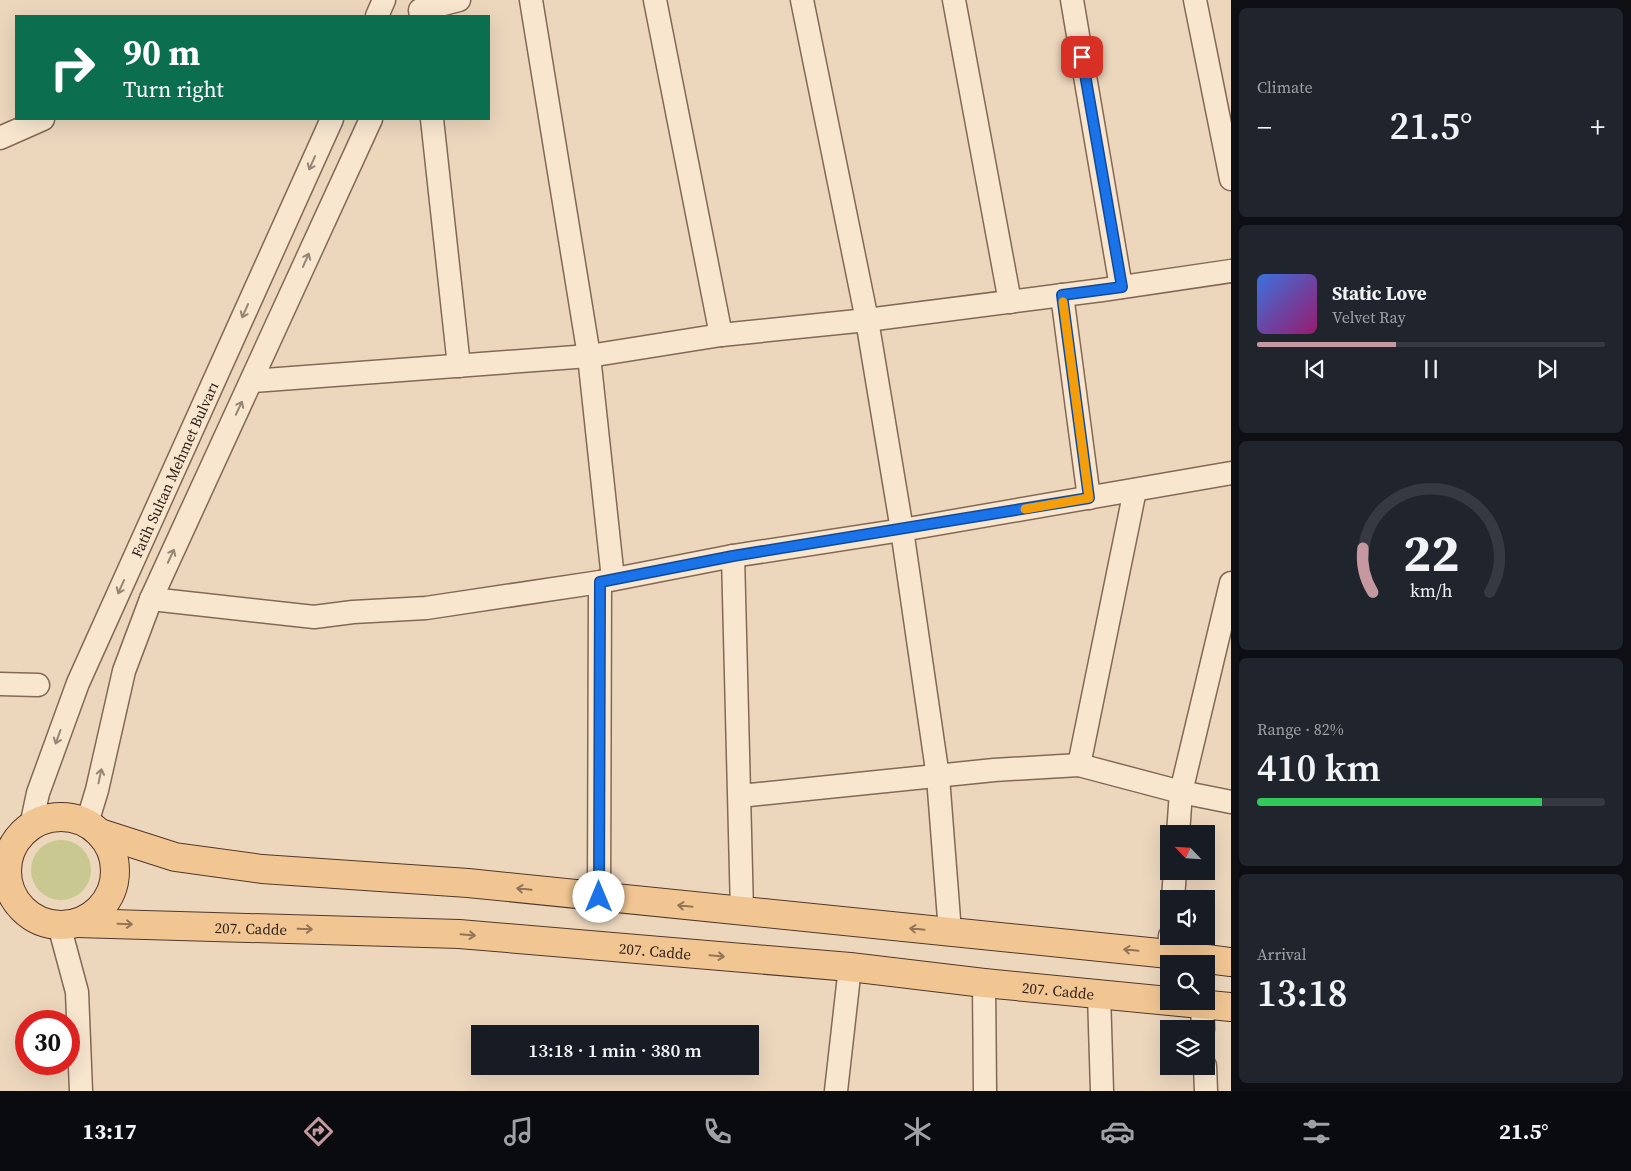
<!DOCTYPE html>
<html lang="en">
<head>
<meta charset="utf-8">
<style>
	:root { --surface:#171b24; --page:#20242c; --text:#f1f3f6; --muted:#9ea1a6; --line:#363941; --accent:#c698a0 }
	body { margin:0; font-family:"Source Serif 4",serif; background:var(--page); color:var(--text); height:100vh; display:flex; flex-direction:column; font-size:19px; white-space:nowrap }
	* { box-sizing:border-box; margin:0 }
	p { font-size:16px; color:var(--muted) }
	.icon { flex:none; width:28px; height:28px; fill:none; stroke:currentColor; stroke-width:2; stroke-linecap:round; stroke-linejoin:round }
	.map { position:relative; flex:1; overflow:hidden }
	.drawer { display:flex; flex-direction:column; gap:8px; padding:8px; background:#0d0f14; width:400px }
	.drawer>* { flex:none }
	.banner { position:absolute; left:15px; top:15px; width:475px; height:105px; border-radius:0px; box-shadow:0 5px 20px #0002; background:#0b6e4f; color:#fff; overflow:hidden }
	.needle { width:32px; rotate:295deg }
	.fabs { position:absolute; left:1160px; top:825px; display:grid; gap:10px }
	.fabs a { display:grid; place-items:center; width:55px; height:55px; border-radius:0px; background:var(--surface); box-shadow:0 5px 20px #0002; font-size:25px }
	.speed { position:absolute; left:15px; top:1010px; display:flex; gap:10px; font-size:25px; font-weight:700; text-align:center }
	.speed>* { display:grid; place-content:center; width:65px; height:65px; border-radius:50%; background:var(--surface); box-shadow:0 5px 20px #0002; line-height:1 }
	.speed .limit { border:8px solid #d22; background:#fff; color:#111 }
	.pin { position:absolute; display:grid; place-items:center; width:42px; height:42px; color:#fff; margin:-21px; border-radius:10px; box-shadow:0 2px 8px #0006 }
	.me { position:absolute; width:55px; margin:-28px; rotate:0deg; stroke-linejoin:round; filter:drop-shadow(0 0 4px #0008) }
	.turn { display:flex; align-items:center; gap:18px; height:105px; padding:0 25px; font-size:22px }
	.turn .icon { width:65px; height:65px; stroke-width:2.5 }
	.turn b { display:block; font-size:35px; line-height:42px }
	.big { font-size:38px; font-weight:600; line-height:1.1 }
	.drawer .widget { flex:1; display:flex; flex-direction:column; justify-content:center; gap:8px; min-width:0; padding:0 18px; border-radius:8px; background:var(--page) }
	.drawer .dial { align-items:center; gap:0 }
	.dial svg { height:130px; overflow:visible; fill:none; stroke:var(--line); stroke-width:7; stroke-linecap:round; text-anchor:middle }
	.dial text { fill:var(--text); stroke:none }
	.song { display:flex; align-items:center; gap:15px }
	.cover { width:60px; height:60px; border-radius:8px; background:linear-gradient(135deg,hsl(220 70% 55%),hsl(320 70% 35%)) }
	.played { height:5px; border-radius:2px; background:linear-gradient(90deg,var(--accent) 40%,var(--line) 40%) }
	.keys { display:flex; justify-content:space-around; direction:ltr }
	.heat { display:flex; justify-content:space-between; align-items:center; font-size:28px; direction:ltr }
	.charge { height:8px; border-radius:4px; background:linear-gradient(90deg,#34c759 82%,var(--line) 0) }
	.trip { position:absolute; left:471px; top:1025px; width:288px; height:50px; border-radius:0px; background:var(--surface); box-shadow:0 5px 20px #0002; font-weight:600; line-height:50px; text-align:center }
	.menu { display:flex; height:80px; justify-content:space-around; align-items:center; background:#090b0e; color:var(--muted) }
	.menu .icon { width:35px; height:35px }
	.menu .active { color:var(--accent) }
	.menu b { font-size:22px; color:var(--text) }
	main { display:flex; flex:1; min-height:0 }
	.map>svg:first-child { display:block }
	.green { fill:#cac891 }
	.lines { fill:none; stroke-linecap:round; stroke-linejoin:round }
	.minor-casing { stroke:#846856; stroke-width:25 }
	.major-casing { stroke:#51372b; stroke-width:30 }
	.minor { stroke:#f8e6cf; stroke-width:22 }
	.major { stroke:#f1c693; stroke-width:28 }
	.oneway { stroke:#968475 }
	.oneway2 { stroke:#927457 }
	.route-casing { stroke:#114b97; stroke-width:12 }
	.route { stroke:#1a73e8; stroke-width:9 }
	.slow { stroke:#f59e0b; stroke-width:9 }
	.labels { text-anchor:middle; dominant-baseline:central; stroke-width:5; stroke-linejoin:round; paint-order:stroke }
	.street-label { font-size:15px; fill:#33231b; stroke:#f4e2cc }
</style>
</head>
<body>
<main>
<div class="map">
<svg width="1231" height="1091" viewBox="0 0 1231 1091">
	<rect width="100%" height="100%" fill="#ecd7bd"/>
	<circle class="green" cx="61" cy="870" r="30"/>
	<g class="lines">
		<defs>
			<g id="minor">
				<polyline points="531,0 589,356 613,579"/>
				<polyline points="655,0 721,335"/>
				<polyline points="802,0 867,320 902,530 938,777 950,932"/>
				<polyline points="954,0 1010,302"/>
				<polyline points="1072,0 1121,287"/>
				<polyline points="1195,0 1231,179"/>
				<polyline points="377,16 384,0"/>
				<polyline points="421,16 420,10 459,0"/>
				<polyline points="432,119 459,366"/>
				<polyline points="0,138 43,119"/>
				<polyline points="1062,295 1089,498"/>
				<polyline points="252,381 589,356 721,335 867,320 1102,290 1231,271"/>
				<polyline points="733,556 742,912"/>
				<polyline points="151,599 314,617 353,612 426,608 600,582 733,556 902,530 1231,473"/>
				<polyline points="0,684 38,685"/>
				<polyline points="1079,765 1135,490"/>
				<polyline points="740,796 994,770 1079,765 1181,792 1231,802"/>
				<polyline points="87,823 97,790 124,671 151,599 371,119"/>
				<path id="s1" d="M31 826 38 793 78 683 332 119"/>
				<polyline points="1178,834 1181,792 1231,583"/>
				<polyline points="599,897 600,582"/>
				<polyline points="1173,899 1175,871"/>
				<polyline points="59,925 77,992 81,1091"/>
				<polyline points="1169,954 1170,936"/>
				<polyline points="984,983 985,1091"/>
				<polyline points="1099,994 1102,1091"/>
				<polyline points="1202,1005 1203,1029"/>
				<polyline points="1205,1066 1206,1091"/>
				<polyline points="836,1091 850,967"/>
			</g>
			<g id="major">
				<circle cx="61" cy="871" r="54"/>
				<polyline points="100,833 175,857 262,869 468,883 1169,954 1231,962"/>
				<path id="s2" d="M77 923 459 934 850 967 984 983 1231 1007"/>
			</g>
		</defs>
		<use href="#minor" class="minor-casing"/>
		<use href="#major" class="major-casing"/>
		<use href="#minor" class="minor"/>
		<use href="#major" class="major"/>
	</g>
	<defs><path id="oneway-shaft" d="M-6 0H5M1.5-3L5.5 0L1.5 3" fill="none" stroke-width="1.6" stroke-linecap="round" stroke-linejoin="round" transform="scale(1.25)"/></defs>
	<g class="oneway">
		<use href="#oneway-shaft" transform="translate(312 163) rotate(114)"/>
		<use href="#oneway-shaft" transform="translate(306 260) rotate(-66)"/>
		<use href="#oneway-shaft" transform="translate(245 311) rotate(114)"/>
		<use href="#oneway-shaft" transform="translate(239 408) rotate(-65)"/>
		<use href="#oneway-shaft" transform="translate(171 556) rotate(-65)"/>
		<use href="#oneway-shaft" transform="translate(121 587) rotate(114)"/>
		<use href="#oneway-shaft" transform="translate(58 737) rotate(110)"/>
		<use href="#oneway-shaft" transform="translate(100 776) rotate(-78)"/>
	</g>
	<g class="oneway2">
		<use href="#oneway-shaft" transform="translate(524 889) rotate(-174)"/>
		<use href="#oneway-shaft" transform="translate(685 906) rotate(-174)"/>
		<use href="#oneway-shaft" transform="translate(125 924) rotate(2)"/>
		<use href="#oneway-shaft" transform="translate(305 929) rotate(2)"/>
		<use href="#oneway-shaft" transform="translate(917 929) rotate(-174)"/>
		<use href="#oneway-shaft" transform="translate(468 935) rotate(5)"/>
		<use href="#oneway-shaft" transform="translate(1131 950) rotate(-174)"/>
		<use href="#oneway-shaft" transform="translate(717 956) rotate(5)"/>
	</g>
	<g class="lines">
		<defs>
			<polyline id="route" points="599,897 600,582 733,556 1089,498 1062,295 1122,287 1082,57"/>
		</defs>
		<use href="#route" class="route-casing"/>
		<use href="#route" class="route"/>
		<polyline class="slow" points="1025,509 1089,498 1063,302"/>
	</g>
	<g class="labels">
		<g class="street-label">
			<text stroke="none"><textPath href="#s1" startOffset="385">Fatih Sultan Mehmet Bulvarı</textPath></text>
			<text stroke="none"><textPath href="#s2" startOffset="174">207. Cadde</textPath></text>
			<text stroke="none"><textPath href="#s2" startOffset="579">207. Cadde</textPath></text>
			<text stroke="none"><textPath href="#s2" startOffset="984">207. Cadde</textPath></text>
		</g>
	</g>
</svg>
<div class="fabs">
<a><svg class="needle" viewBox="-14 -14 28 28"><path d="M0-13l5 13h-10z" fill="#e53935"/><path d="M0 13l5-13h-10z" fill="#9ea1a6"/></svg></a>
<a><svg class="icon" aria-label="sound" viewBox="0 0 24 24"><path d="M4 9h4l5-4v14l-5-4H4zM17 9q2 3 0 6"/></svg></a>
<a><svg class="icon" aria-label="search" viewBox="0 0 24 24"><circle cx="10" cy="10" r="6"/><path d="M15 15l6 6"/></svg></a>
<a><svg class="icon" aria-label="layers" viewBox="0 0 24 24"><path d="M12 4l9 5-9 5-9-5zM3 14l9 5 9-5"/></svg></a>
</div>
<div class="speed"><div class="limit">30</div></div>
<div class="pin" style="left:1082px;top:57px;background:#d93025"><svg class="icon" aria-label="arrive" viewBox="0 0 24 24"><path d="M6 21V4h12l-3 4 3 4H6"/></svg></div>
<svg class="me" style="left:599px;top:897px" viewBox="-20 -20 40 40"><circle r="19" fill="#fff"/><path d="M0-13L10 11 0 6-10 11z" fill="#1a73e8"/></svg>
<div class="trip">13:18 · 1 min · 380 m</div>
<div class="banner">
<div class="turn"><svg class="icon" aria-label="right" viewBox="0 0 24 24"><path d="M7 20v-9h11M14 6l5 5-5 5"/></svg><div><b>90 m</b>Turn right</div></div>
</div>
</div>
<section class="drawer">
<div class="widget"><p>Climate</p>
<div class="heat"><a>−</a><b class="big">21.5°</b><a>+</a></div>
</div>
<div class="widget">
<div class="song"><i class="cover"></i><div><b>Static Love</b><p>Velvet Ray</p></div></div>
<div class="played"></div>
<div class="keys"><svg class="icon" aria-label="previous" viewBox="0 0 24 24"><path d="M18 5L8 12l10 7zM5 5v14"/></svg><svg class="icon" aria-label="pause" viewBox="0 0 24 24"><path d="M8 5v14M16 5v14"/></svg><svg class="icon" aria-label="next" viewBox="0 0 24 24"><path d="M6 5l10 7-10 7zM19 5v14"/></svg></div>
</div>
<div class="widget dial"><svg viewBox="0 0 100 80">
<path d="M14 69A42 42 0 1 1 86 69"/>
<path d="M14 69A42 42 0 0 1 8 42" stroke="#c698a0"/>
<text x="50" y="56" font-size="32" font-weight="700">22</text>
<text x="50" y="72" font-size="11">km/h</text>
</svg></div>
<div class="widget"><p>Range · 82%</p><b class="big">410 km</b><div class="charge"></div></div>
<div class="widget"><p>Arrival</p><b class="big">13:18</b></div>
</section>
</main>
<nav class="menu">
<b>13:17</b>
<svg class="icon active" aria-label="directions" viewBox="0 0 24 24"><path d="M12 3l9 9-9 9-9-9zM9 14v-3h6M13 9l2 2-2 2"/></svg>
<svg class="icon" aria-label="music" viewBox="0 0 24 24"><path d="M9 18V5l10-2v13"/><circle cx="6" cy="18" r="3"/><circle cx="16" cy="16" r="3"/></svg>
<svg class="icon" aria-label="phone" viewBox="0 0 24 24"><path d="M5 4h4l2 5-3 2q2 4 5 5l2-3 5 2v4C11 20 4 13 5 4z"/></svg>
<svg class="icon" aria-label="climate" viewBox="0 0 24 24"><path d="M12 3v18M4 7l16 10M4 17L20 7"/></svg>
<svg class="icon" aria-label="car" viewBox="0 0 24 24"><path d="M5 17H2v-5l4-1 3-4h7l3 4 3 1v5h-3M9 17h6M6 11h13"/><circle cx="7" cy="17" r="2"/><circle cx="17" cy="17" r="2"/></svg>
<svg class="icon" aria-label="filters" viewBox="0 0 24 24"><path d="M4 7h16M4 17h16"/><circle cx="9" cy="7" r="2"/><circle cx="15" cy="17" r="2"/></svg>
<b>21.5°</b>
</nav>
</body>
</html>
